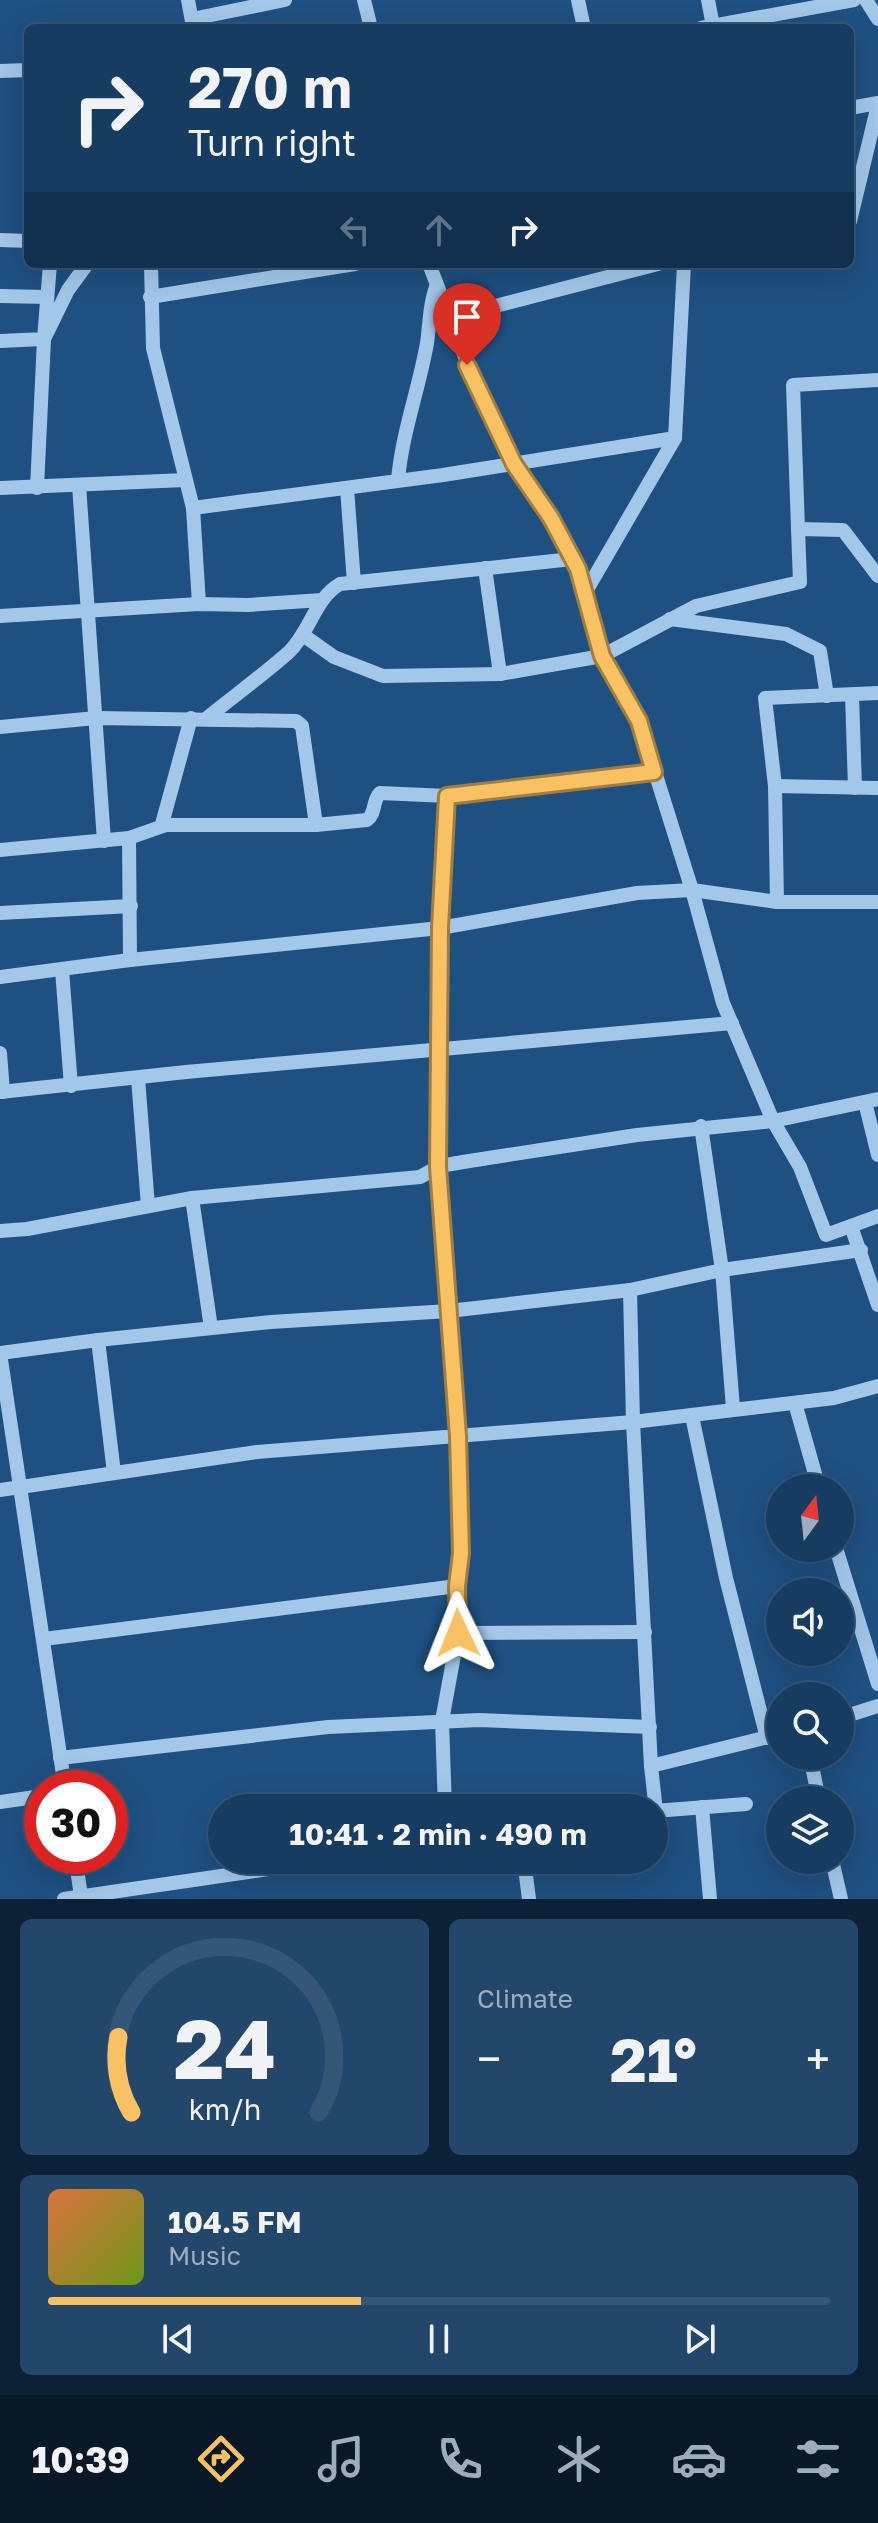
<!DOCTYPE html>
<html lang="en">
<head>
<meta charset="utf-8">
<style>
	:root { --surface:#163c61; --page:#23476a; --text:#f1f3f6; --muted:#9eadbd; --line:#355676; --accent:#f8c262 }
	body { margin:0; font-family:"Golos Text",sans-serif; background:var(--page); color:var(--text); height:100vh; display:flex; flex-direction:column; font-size:30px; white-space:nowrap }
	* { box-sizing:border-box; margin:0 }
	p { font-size:26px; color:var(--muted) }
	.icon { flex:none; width:44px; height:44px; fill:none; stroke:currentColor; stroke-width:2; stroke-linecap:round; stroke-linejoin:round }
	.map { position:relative; height:1899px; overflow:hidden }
	.sheet { display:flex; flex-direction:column; gap:20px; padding:20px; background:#0c2135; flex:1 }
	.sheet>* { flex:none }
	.banner { position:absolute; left:24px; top:24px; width:830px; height:244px; border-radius:12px; box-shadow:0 8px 32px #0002,0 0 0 2px var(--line); background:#163c61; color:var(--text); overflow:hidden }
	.needle { width:52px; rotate:15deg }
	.fabs { position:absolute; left:766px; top:1474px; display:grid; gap:16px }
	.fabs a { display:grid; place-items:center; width:88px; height:88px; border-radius:50%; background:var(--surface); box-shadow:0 8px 32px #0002,0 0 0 2px var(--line); font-size:40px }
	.speed { position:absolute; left:24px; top:1770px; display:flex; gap:16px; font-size:40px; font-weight:700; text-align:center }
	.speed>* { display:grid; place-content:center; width:104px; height:104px; border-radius:50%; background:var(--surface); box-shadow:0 8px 32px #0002,0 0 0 2px var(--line); line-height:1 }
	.speed .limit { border:12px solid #d22; background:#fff; color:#111 }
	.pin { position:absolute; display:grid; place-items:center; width:68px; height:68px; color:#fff; margin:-82px -34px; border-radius:50% 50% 50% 0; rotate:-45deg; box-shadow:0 0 8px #0007 }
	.pin .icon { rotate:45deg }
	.me { position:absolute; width:88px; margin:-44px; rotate:358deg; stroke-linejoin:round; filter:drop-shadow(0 0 6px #0008) }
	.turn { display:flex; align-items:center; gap:28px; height:168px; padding:0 32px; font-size:36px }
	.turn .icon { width:104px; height:104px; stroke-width:2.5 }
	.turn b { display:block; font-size:56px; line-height:68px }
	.lanes { display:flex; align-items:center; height:76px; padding:0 32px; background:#0003; justify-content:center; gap:40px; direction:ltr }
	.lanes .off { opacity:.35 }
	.big { font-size:60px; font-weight:700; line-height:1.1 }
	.sheet .widget { flex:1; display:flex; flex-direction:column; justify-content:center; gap:12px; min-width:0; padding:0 28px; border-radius:12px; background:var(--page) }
	.sheet .dial { align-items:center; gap:0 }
	.dial svg { height:208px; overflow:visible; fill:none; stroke:var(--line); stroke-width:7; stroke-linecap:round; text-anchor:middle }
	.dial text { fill:var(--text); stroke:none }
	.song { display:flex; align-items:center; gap:24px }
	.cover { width:96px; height:96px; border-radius:12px; background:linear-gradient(135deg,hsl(20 70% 55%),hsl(80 70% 35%)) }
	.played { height:8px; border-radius:4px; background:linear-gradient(90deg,var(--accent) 40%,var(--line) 40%) }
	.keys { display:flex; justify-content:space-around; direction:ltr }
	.heat { display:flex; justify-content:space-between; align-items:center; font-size:44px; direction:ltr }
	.sheet .tiles { flex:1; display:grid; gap:20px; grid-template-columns:1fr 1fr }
	.widget:last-child { grid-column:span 2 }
	.trip { position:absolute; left:208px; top:1794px; width:460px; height:80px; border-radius:40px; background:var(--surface); box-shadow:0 8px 32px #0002,0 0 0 2px var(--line); font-weight:700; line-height:80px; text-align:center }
	.tab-bar { display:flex; height:128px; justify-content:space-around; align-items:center; background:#091827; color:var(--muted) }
	.tab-bar .icon { width:56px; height:56px }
	.tab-bar .current { color:var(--accent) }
	.tab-bar b { font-size:36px; color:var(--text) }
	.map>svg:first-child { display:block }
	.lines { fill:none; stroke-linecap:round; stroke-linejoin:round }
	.minor { stroke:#a3c7e9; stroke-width:14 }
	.route-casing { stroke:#a17e40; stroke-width:20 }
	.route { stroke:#f8c262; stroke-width:14 }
</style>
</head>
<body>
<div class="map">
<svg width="878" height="1899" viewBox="0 0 878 1899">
	<rect width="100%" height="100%" fill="#1e5081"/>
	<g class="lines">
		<g class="minor">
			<polyline points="188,0 193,27"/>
			<polyline points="364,0 371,28"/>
			<polyline points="578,0 584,28"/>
			<polyline points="708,0 713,26"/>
			<polyline points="866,0 878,19"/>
			<polyline points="192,19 285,0"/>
			<polyline points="701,28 854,0"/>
			<polyline points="0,71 28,70"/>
			<polyline points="850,108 878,103"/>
			<polyline points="850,221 878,105"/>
			<polyline points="0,240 28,241"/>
			<polyline points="151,264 153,348 193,508 199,604"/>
			<polyline points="0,296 47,297"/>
			<polyline points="150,297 355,264"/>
			<polyline points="449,318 658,264"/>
			<polyline points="0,341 44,339 50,264"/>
			<path d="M398 480C402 433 419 389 427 343 430 324 429 305 436 287"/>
			<polyline points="79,485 104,841"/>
			<polyline points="0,488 185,480"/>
			<polyline points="37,488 44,339 68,290 87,264"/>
			<polyline points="347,488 354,583"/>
			<polyline points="193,508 443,475 675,438"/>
			<polyline points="798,529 793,385 878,380"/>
			<polyline points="485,568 500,674"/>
			<polyline points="585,593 675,438 684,264"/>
			<polyline points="0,616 199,604 248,605 322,600"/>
			<polyline points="670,619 786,634 820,651 827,696"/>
			<polyline points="303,635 334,657 383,676 500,674 602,656 696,606 800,582 798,529 843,530 878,576"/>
			<polyline points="852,695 855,788"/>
			<path d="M207 718C234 696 263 675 289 652 310 632 315 598 340 584L572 559"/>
			<polyline points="0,727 96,718 296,721 302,726 316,825"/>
			<polyline points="775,786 878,788"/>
			<polyline points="166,825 162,824 191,718"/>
			<polyline points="129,838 130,960"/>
			<path d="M0 850 129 838 166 825H316L367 820C376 814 372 801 380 793L447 796 654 772"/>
			<polyline points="777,902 775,786 765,698 878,693"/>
			<polyline points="878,902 777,902 692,890 723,1003 773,1121 800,1167 826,1235 878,1216"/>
			<polyline points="0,913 131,906"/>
			<polyline points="62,970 71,1086"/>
			<polyline points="0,977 130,960 440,928 637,893 692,890 639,721 602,656 578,569 551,518 514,464 477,388 429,264"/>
			<polyline points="0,1053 3,1092"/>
			<polyline points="138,1078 148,1206"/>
			<polyline points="0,1092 186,1072 732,1023"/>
			<polyline points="865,1102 878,1155"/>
			<polyline points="701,1126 722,1270 733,1408"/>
			<polyline points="192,1198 211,1328"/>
			<polyline points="851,1226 878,1305"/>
			<polyline points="0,1231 27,1229 192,1198 420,1177 440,1166 463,1162 637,1135 773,1121 878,1099"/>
			<polyline points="630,1290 633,1422 651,1766 656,1811"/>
			<polyline points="98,1340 114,1473"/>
			<polyline points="0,1353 98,1340 271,1322 449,1311 630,1290 722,1270 861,1250"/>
			<polyline points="0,1353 65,1788"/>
			<polyline points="795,1403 819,1488"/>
			<polyline points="692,1416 726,1578 767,1738"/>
			<polyline points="0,1490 257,1452 633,1422 834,1398 878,1386"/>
			<polyline points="836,1548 878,1684"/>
			<polyline points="458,1633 645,1632"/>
			<polyline points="44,1639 457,1586"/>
			<polyline points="840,1718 878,1706"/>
			<polyline points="810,1756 819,1800"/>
			<polyline points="60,1758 328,1727 479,1720 650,1727"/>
			<polyline points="651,1766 780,1734"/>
			<polyline points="0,1802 42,1796"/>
			<polyline points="702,1807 710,1899"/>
			<polyline points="445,1808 442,1721 458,1633 457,1586 461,1553 458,1436 438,1167 440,928 447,796"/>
			<polyline points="654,1811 746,1804"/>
			<polyline points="75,1856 81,1896"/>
			<polyline points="524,1860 529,1899"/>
			<polyline points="832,1860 841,1899"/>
			<polyline points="64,1899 330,1860"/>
		</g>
	</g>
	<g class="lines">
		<defs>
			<polyline id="route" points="458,1633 457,1586 461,1553 458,1436 438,1167 440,928 447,796 654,772 639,721 602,656 578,569 551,518 514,464 467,365"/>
		</defs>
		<use href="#route" class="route-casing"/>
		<use href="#route" class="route"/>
	</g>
</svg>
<div class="fabs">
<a><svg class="needle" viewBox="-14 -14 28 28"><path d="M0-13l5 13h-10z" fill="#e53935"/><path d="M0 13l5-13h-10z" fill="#9eadbd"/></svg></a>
<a><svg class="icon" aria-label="sound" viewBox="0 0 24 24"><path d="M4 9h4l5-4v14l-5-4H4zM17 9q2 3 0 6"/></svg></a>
<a><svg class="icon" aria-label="search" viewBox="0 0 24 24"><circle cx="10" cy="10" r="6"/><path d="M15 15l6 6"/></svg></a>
<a><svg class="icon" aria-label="layers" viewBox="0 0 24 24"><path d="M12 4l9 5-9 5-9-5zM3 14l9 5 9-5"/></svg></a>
</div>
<div class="speed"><div class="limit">30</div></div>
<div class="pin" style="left:467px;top:365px;background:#d93025"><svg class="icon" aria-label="arrive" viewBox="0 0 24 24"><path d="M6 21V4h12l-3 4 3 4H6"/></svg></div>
<svg class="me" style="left:458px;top:1633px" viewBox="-20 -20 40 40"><path d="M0-17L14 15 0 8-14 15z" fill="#f8c262" stroke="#fff" stroke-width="4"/></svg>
<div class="trip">10:41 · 2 min · 490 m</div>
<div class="banner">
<div class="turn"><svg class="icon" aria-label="right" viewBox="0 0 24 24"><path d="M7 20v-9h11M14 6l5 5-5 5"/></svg><div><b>270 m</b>Turn right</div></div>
<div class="lanes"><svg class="icon off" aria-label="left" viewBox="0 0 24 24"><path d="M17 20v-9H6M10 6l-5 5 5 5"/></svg><svg class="icon off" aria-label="ahead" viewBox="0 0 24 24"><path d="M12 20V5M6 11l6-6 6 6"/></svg><svg class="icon" aria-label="right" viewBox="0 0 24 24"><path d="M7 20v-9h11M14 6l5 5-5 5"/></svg></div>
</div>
</div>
<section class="sheet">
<div class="tiles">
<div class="widget dial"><svg viewBox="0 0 100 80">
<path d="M14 69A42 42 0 1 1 86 69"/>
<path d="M14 69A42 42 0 0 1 9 40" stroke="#f8c262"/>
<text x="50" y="56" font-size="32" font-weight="700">24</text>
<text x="50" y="72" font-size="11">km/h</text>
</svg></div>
<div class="widget"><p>Climate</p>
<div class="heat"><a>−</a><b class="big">21°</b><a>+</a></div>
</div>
<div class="widget">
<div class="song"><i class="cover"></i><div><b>104.5 FM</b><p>Music</p></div></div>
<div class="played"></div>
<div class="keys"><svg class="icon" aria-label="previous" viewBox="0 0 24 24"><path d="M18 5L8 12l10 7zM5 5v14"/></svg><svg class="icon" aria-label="pause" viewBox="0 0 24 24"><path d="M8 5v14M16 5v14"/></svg><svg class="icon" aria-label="next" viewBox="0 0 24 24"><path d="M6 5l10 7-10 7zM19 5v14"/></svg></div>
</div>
</div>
</section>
<nav class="tab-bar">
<b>10:39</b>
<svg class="icon current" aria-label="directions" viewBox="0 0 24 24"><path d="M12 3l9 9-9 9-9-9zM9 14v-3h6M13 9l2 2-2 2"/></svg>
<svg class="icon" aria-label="music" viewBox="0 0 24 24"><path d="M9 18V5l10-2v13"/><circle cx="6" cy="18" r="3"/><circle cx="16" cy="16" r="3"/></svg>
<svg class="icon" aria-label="phone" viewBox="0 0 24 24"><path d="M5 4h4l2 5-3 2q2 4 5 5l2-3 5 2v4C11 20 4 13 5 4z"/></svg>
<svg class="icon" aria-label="climate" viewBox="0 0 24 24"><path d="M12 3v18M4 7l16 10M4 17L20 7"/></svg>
<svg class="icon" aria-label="car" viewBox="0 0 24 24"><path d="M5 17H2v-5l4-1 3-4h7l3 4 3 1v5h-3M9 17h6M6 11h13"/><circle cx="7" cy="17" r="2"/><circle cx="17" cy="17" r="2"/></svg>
<svg class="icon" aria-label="filters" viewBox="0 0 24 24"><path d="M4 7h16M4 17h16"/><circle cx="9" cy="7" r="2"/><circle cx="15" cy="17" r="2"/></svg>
</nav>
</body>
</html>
